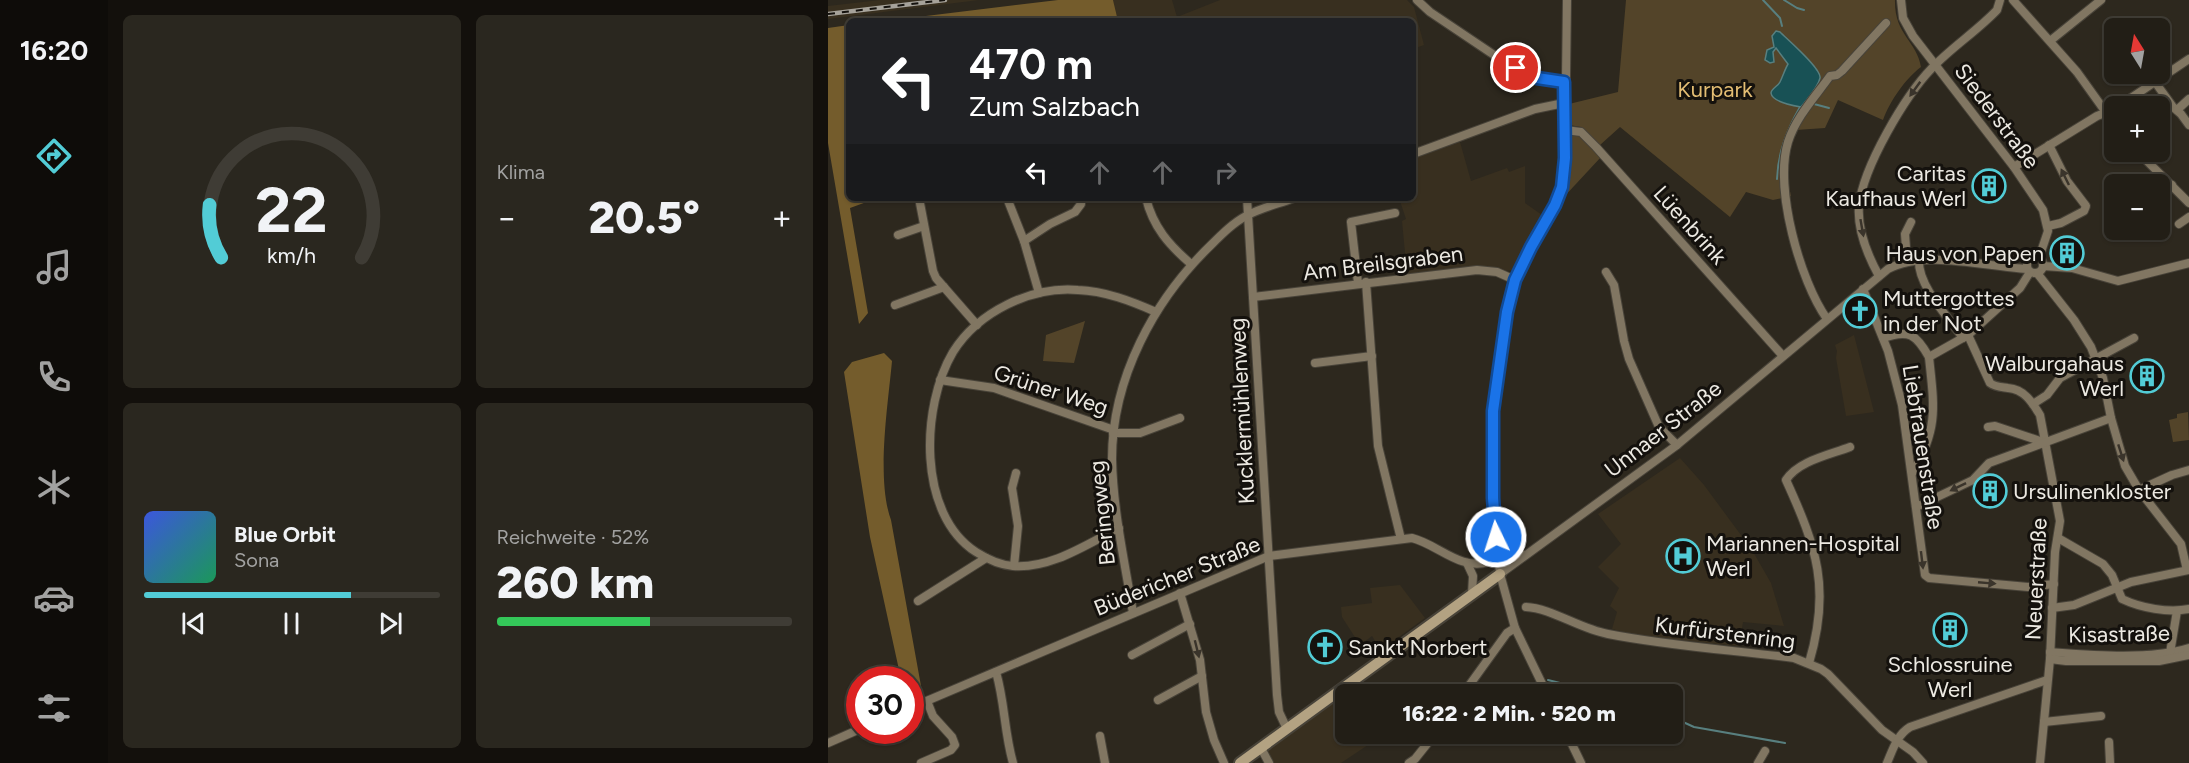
<!DOCTYPE html>
<html lang="de">
<head>
<meta charset="utf-8">
<style>
	:root { --surface:#221e16; --page:#2a271f; --text:#f1f3f6; --muted:#a2a2a1; --line:#3f3c35; --accent:#52ccd6 }
	body { margin:0; font-family:Figtree,sans-serif; background:var(--page); color:var(--text); height:100vh; display:flex; flex-direction:column; font-size:22px; white-space:nowrap }
	* { box-sizing:border-box; margin:0 }
	p { font-size:20px; color:var(--muted) }
	.icon { flex:none; width:33px; height:33px; fill:none; stroke:currentColor; stroke-width:2; stroke-linecap:round; stroke-linejoin:round }
	.map { position:relative; flex:1; overflow:hidden }
	.panel { display:flex; flex-direction:column; gap:15px; padding:15px; background:#13100c; width:720px }
	.panel>* { flex:none }
	.banner { position:absolute; left:18px; top:18px; width:570px; height:183px; border-radius:9px; box-shadow:0 2px 4px #0004,0 0 0 2px var(--line); background:#202124; color:#fff; overflow:hidden }
	.needle { width:39px; rotate:349deg }
	.controls { position:absolute; left:1276px; top:18px; display:grid; gap:12px }
	.controls a { display:grid; place-items:center; width:66px; height:66px; border-radius:9px; background:var(--surface); box-shadow:0 2px 4px #0004,0 0 0 2px var(--line); font-size:30px }
	.speed { position:absolute; left:18px; top:666px; display:flex; gap:12px; font-size:30px; font-weight:700; text-align:center }
	.speed>* { display:grid; place-content:center; width:78px; height:78px; border-radius:50%; background:var(--surface); box-shadow:0 2px 4px #0004,0 0 0 2px var(--line); line-height:1 }
	.speed .limit { border:9px solid #d22; background:#fff; color:#111 }
	.pin { position:absolute; display:grid; place-items:center; width:51px; height:51px; color:#fff; margin:-26px; border:3px solid #fff; border-radius:50%; box-shadow:0 2px 6px #0007 }
	.me { position:absolute; width:66px; margin:-33px; rotate:356deg; stroke-linejoin:round; filter:drop-shadow(0 0 4px #0008) }
	.turn { display:flex; align-items:center; gap:21px; height:126px; padding:0 24px; font-size:27px }
	.turn .icon { width:78px; height:78px; stroke-width:2.5 }
	.turn b { display:block; font-size:42px; line-height:51px }
	.lanes { display:flex; align-items:center; height:57px; padding:0 24px; background:#0003; justify-content:center; gap:30px; direction:ltr }
	.lanes .off { opacity:.35 }
	.big { font-size:45px; font-weight:800; line-height:1.1 }
	.panel .card { flex:1; display:flex; flex-direction:column; justify-content:center; gap:9px; min-width:0; padding:0 21px; border-radius:9px; background:var(--page) }
	.panel .dial { align-items:center; gap:0 }
	.dial svg { height:156px; overflow:visible; fill:none; stroke:var(--line); stroke-width:7; stroke-linecap:round; text-anchor:middle }
	.dial text { fill:var(--text); stroke:none }
	.song { display:flex; align-items:center; gap:18px }
	.cover { width:72px; height:72px; border-radius:9px; background:linear-gradient(135deg,hsl(230 70% 55%),hsl(150 70% 35%)) }
	.played { height:6px; border-radius:3px; background:linear-gradient(90deg,var(--accent) 70%,var(--line) 70%) }
	.keys { display:flex; justify-content:space-around; direction:ltr }
	.heat { display:flex; justify-content:space-between; align-items:center; font-size:33px; direction:ltr }
	.charge { height:9px; border-radius:4px; background:linear-gradient(90deg,#34c759 52%,var(--line) 0) }
	.panel .tiles { flex:1; display:grid; gap:15px; grid-template-columns:repeat(2,1fr) }
	.trip { position:absolute; left:507px; top:684px; width:348px; height:60px; border-radius:9px; background:var(--surface); box-shadow:0 2px 4px #0004,0 0 0 2px var(--line); font-weight:800; line-height:60px; text-align:center }
	main { display:flex; flex:1; min-height:0 }
	.menu { display:flex; flex-direction:column; width:108px; justify-content:space-around; align-items:center; background:#0e0c09; color:var(--muted) }
	.menu .icon { width:42px; height:42px }
	.menu .on { color:var(--accent) }
	.menu b { font-size:27px; color:var(--text) }
	.map>svg:first-child { display:block }
	.built { fill:#382f1f }
	.green { fill:#534429 }
	.forest { fill:#745c2c }
	.water { fill:#185155; stroke:#587f7f; stroke-width:1.5 }
	.lines { fill:none; stroke-linecap:round; stroke-linejoin:round }
	.stream { stroke:#587f7f; stroke-width:2 }
	.street-casing { stroke:#484339; stroke-width:10 }
	.secondary-casing { stroke:#484339; stroke-width:14 }
	.street { stroke:#817662; stroke-width:8 }
	.secondary { stroke:#b3a282; stroke-width:10 }
	.rail-casing { stroke:#a6a29a; stroke-width:4.5 }
	.rail { stroke:#14110d; stroke-width:2; stroke-dasharray:7; stroke-linecap:butt }
	.oneway { fill:#3a342b }
	.route-casing { stroke:#114b97; stroke-width:15 }
	.route { stroke:#1a73e8; stroke-width:10 }
	.labels { text-anchor:middle; dominant-baseline:central; stroke-width:6; stroke-linejoin:round; paint-order:stroke }
	.park-label { font-size:22px; fill:#e3bd73; stroke:#14110d }
	.street-label { font-size:22px; fill:#ece9e2; stroke:#14110d }
	.poi-label { font-size:22px; fill:#ece9e2; stroke:#14110d; text-anchor:start }
</style>
</head>
<body>
<main>
<nav class="menu">
<b>16:20</b>
<svg class="icon on" aria-label="directions" viewBox="0 0 24 24"><path d="M12 3l9 9-9 9-9-9zM9 14v-3h6M13 9l2 2-2 2"/></svg>
<svg class="icon" aria-label="music" viewBox="0 0 24 24"><path d="M9 18V5l10-2v13"/><circle cx="6" cy="18" r="3"/><circle cx="16" cy="16" r="3"/></svg>
<svg class="icon" aria-label="phone" viewBox="0 0 24 24"><path d="M5 4h4l2 5-3 2q2 4 5 5l2-3 5 2v4C11 20 4 13 5 4z"/></svg>
<svg class="icon" aria-label="climate" viewBox="0 0 24 24"><path d="M12 3v18M4 7l16 10M4 17L20 7"/></svg>
<svg class="icon" aria-label="car" viewBox="0 0 24 24"><path d="M5 17H2v-5l4-1 3-4h7l3 4 3 1v5h-3M9 17h6M6 11h13"/><circle cx="7" cy="17" r="2"/><circle cx="17" cy="17" r="2"/></svg>
<svg class="icon" aria-label="filters" viewBox="0 0 24 24"><path d="M4 7h16M4 17h16"/><circle cx="9" cy="7" r="2"/><circle cx="15" cy="17" r="2"/></svg>
</nav>
<section class="panel">
<div class="tiles">
<div class="card dial"><svg viewBox="0 0 100 80">
<path d="M14 69A42 42 0 1 1 86 69"/>
<path d="M14 69A42 42 0 0 1 8 42" stroke="#52ccd6"/>
<text x="50" y="56" font-size="32" font-weight="700">22</text>
<text x="50" y="72" font-size="11">km/h</text>
</svg></div>
<div class="card"><p>Klima</p>
<div class="heat"><a>−</a><b class="big">20.5°</b><a>+</a></div>
</div>
<div class="card">
<div class="song"><i class="cover"></i><div><b>Blue Orbit</b><p>Sona</p></div></div>
<div class="played"></div>
<div class="keys"><svg class="icon" aria-label="previous" viewBox="0 0 24 24"><path d="M18 5L8 12l10 7zM5 5v14"/></svg><svg class="icon" aria-label="pause" viewBox="0 0 24 24"><path d="M8 5v14M16 5v14"/></svg><svg class="icon" aria-label="next" viewBox="0 0 24 24"><path d="M6 5l10 7-10 7zM19 5v14"/></svg></div>
</div>
<div class="card"><p>Reichweite · 52%</p><b class="big">260 km</b><div class="charge"></div></div>
</div>
</section>
<div class="map">
<svg width="1361" height="763" viewBox="0 0 1361 763">
	<rect width="100%" height="100%" fill="#2d281e"/>
	<g class="built">
		<polygon points="52,0 151,0 0,19 0,6"/>
		<polygon points="285,0 344,0 349,17 392,0 579,0 586,7 596,45 585,49 585,21 290,21"/>
		<polygon points="632,142 643,181 679,168 681,172 697,166 697,203 714,215 686,270 676,271 649,266 579,274 574,221 578,219 571,198 585,198 585,159"/>
		<polygon points="1026,335 1046,412 1018,416 1008,358 1009,351 1007,345"/>
		<polygon points="852,458 876,485 924,550 943,583 956,626 915,622 911,646 816,637 784,629 789,612 782,606 791,588 770,567 793,544 770,514"/>
		<polygon points="572,585 597,618 553,650 544,636 532,645 514,617 513,607 544,603 542,588"/>
		<polygon points="517,694 518,734 545,734 549,739 513,763 445,763 439,751"/>
	</g>
	<g class="green">
		<path d="M798 0H1067C1066 34 1089 41 1093 67 1077 79 1062 101 1055 120L1010 100 997 128 968 130C957 157 957 167 963 196L945 200 918 192 902 217 792 127 772 145 753 127 741 125V104L790 92Z"/>
		<polygon points="747,133 751,134 773,157 734,199 739,138"/>
		<polygon points="257,321 246,363 215,361 218,335"/>
		<polygon points="1360,412 1361,440 1345,442 1341,420 1349,418 1349,414"/>
	</g>
	<g class="forest">
		<polygon points="230,0 285,0 290,21 57,21"/>
		<polygon points="21,25 21,198 44,200 22,208 40,313 31,324 0,143 0,28"/>
		<path d="M56 353 64 361C60 405 48 479 63 520L95 697 83 701 82 680 73 679 42 537 16 372 24 362Z"/>
	</g>
	<path class="water" d="M948 31 952 32C960 40 994 69 992 78 990 88 979 99 973 107 967 106 944 102 943 93 943 89 950 86 952 82 955 76 957 69 960 64L948 48 945 52 946 62 942 63 937 60 939 50 946 47 944 36Z"/>
	<g class="lines">
		<g class="stream">
			<polyline points="935,0 952,18 954,26"/>
			<polyline points="956,0 969,8 976,10"/>
			<polyline points="986,104 1001,108"/>
			<path d="M949 179C950 152 959 130 972 107"/>
			<polyline points="720,680 760,690"/>
			<polyline points="844,717 866,727 957,743"/>
		</g>
		<defs>
			<g id="street">
				<polyline points="589,0 602,12 672,59 709,78 736,82"/>
				<polyline points="1073,0 1075,18 1085,36 1186,167 1215,210 1220,231 1211,258"/>
				<polyline points="1185,0 1249,72 1287,125"/>
				<polyline points="1222,41 1273,0"/>
				<polyline points="1327,82 1345,107 1353,114 1361,125"/>
				<polyline points="1291,106 1361,59"/>
				<polyline points="1349,110 1361,99"/>
				<polyline points="737,130 753,132 768,147 955,356"/>
				<polyline points="1310,152 1361,203"/>
				<polyline points="585,154 707,109 736,103"/>
				<polyline points="1186,167 1269,116 1287,109"/>
				<polyline points="1332,193 1344,185"/>
				<polyline points="91,198 105,271 108,278 149,325"/>
				<polyline points="179,198 196,241 211,293"/>
				<path d="M318 198C325 227 341 245 363 264"/>
				<polyline points="419,198 449,695 451,712 459,729"/>
				<polyline points="1351,224 1361,217"/>
				<polyline points="1220,226 1233,223 1256,211 1258,206 1239,181 1221,145"/>
				<polyline points="70,235 96,226"/>
				<polyline points="196,241 222,224 247,212 253,204 253,198"/>
				<circle cx="1207" cy="265" r="8"/>
				<polyline points="1079,261 1077,234 1083,222"/>
				<path d="M1091 261C1090 286 1121 318 1135 338"/>
				<polyline points="1215,266 1244,268 1290,281 1361,263"/>
				<polyline points="778,272 786,285 796,341 801,359 831,427 849,445"/>
				<polyline points="1209,273 1246,320 1263,347 1275,378 1283,418 1297,466 1311,490 1353,544 1359,570"/>
				<path d="M1051 276C1040 256 1029 230 1031 206 1035 167 1077 96 1104 68 1124 47 1149 31 1169 10L1172 0"/>
				<polyline points="538,282 550,446 573,539"/>
				<polyline points="530,283 523,222 567,213"/>
				<polyline points="1035,289 1060,351 1074,405 1097,575 1101,578 1200,587 1226,584"/>
				<polyline points="425,297 649,270 669,272 687,280"/>
				<polyline points="67,305 116,287"/>
				<path d="M999 319C972 281 946 188 960 142 968 117 987 97 1002 76L1009 75 1014 71 1058 23"/>
				<path d="M1140 335 1162 383C1167 387 1173 387 1180 388 1196 389 1204 402 1212 415L1232 521 1227 552 1222 659 1212 763"/>
				<path d="M1055 338C1081 329 1088 334 1101 357L1140 335 1192 288 1202 272"/>
				<polyline points="487,363 544,356"/>
				<polyline points="112,380 166,388 286,430"/>
				<polyline points="1205,404 1219,395 1232,378 1306,338"/>
				<polyline points="1160,427 1167,426 1218,443"/>
				<polyline points="285,433 312,433 352,418"/>
				<path d="M1085 472C1111 427 1106 406 1101 357"/>
				<polyline points="1311,490 1344,475 1361,470"/>
				<polyline points="1088,507 1145,480 1161,463 1283,418"/>
				<path d="M291 528C259 544 223 569 185 566 172 565 159 559 148 552 89 514 93 406 125 352 150 312 203 286 250 290 277 291 303 301 328 312"/>
				<path d="M669 538C676 548 685 553 697 555"/>
				<path d="M1230 538 1275 564 1284 575 1294 599C1313 608 1340 613 1361 609"/>
				<polyline points="639,563 645,576 644,594"/>
				<polyline points="186,566 190,526 184,488 188,473"/>
				<path d="M672 574 849 445 1060 269C1096 249 1159 267 1199 269"/>
				<polyline points="352,593 372,660 378,712 386,740 396,763"/>
				<polyline points="90,601 158,558"/>
				<path d="M698 607C723 608 752 629 780 634 841 646 904 650 966 658L993 669 1000 674 1054 730 1085 752 1095 763"/>
				<polyline points="1224,608 1246,605 1303,582 1361,570"/>
				<path d="M305 613C297 563 285 511 284 459 284 378 326 300 383 245 394 234 405 223 418 216 432 208 450 204 466 198"/>
				<path d="M1222 652C1263 655 1322 660 1361 648"/>
				<polyline points="1342,653 1349,611"/>
				<polyline points="304,655 362,624"/>
				<polyline points="1222,659 1238,661 1331,661 1361,655"/>
				<path d="M981 663C1003 589 989 548 958 480 970 461 1001 455 1022 447"/>
				<path d="M168 672C177 703 176 731 185 763"/>
				<polyline points="635,694 679,633 687,628"/>
				<polyline points="719,694 687,628 672,574 665,498 665,411 679,312 687,280 703,247 727,205 734,187 737,158 739,0"/>
				<polyline points="330,700 374,676"/>
				<path d="M82 708 441 556 584 538C609 544 633 571 660 562L669 551"/>
				<polyline points="1216,722 1273,716"/>
				<polyline points="739,734 753,763"/>
				<polyline points="272,736 277,763"/>
				<polyline points="1281,742 1282,763"/>
				<polyline points="0,743 32,729"/>
				<polyline points="433,748 441,763"/>
				<polyline points="93,763 123,750 127,745 124,737 105,716 99,701"/>
				<polyline points="581,763 587,759 607,734"/>
				<polyline points="930,763 937,751"/>
				<path d="M1059 763C1065 749 1069 735 1082 727L1219 680"/>
			</g>
			<polyline id="secondary" points="412,763 672,574"/>
		</defs>
		<use href="#street" class="street-casing"/>
		<use href="#secondary" class="secondary-casing"/>
		<use href="#street" class="street"/>
		<use href="#secondary" class="secondary"/>
		<defs>
			<polyline id="rail" points="0,14 117,0"/>
		</defs>
		<use href="#rail" class="rail-casing"/>
		<use href="#rail" class="rail"/>
	</g>
	<defs><path id="oneway-solid" d="M-6-.8H1V-3.2L6.5 0L1 3.2V.8H-6Z" transform="scale(1.5)"/></defs>
	<g class="oneway">
		<use href="#oneway-solid" transform="translate(1087 89) rotate(126)"/>
		<use href="#oneway-solid" transform="translate(1237 177) rotate(-116)"/>
		<use href="#oneway-solid" transform="translate(1034 228) rotate(80)"/>
		<use href="#oneway-solid" transform="translate(1293 453) rotate(72)"/>
		<use href="#oneway-solid" transform="translate(1130 487) rotate(154)"/>
		<use href="#oneway-solid" transform="translate(1094 560) rotate(83)"/>
		<use href="#oneway-solid" transform="translate(1159 583) rotate(5)"/>
		<use href="#oneway-solid" transform="translate(369 649) rotate(76)"/>
	</g>
	<g class="lines">
		<defs>
			<polyline id="route" points="668,537 665,498 665,411 679,312 687,280 703,247 727,205 734,187 737,158 736,82 709,78 688,68"/>
		</defs>
		<use href="#route" class="route-casing"/>
		<use href="#route" class="route"/>
	</g>
	<defs>
		<symbol id="building-ring" viewBox="-11 -11 22 22"><circle r="9.5" fill="#14110d" stroke="#52ccd6" stroke-width="1.5"/><path d="M-4-6H4V6H1V3H-1V6H-4ZM-2.5-4.3h1.7v1.8h-1.7ZM.8-4.3h1.7v1.8H.8ZM-2.5-1h1.7V.8h-1.7ZM.8-1h1.7V.8H.8Z" fill="#52ccd6"/></symbol>
		<symbol id="church-ring" viewBox="-11 -11 22 22"><circle r="9.5" fill="#14110d" stroke="#52ccd6" stroke-width="1.5"/><path d="M-1.2-6h2.4v3.5h3.3v2.4h-3.3V6h-2.4V-.1h-3.3v-2.4h3.3Z" fill="#52ccd6"/></symbol>
		<symbol id="hospital-ring" viewBox="-11 -11 22 22"><circle r="9.5" fill="#14110d" stroke="#52ccd6" stroke-width="1.5"/><path d="M-5-5h3v3.5h4V-5h3V5h-3V1.5h-4V5h-3Z" fill="#52ccd6"/></symbol>
	</defs>
	<g fill-rule="evenodd">
		<use href="#building-ring" x="1142" y="167" width="38" height="38"/>
		<use href="#building-ring" x="1220" y="234" width="38" height="38"/>
		<use href="#church-ring" x="1013" y="292" width="38" height="38"/>
		<use href="#building-ring" x="1300" y="357" width="38" height="38"/>
		<use href="#building-ring" x="1143" y="472" width="38" height="38"/>
		<use href="#hospital-ring" x="836" y="537" width="38" height="38"/>
		<use href="#building-ring" x="1103" y="611" width="38" height="38"/>
		<use href="#church-ring" x="478" y="628" width="38" height="38"/>
	</g>
	<g class="labels">
		<g class="park-label">
			<text x="887" y="89">Kurpark</text>
		</g>
		<g class="street-label">
			<text transform="translate(1169 116) rotate(53)">Siederstraße</text>
			<text transform="translate(862 225) rotate(48)">Lüenbrink</text>
			<text transform="translate(555 263) rotate(-7)">Am Breilsgraben</text>
			<text transform="translate(223 390) rotate(18)">Grüner Weg</text>
			<text transform="translate(414 411) rotate(-93)">Kucklermühlenweg</text>
			<text transform="translate(835 429) rotate(-38)">Unnaer Straße</text>
			<text transform="translate(1095 447) rotate(81)">Liebfrauenstraße</text>
			<text transform="translate(274 513) rotate(-96)">Beringweg</text>
			<text transform="translate(349 576) rotate(-22)">Büdericher Straße</text>
			<text transform="translate(1208 579) rotate(-87)">Neuerstraße</text>
			<text transform="translate(897 633) rotate(7)">Kurfürstenring</text>
			<text transform="translate(1291 634) rotate(-1)">Kisastraße</text>
		</g>
		<g class="poi-label">
			<text x="1138" y="173" text-anchor="end">Caritas<tspan x="1138" dy="25">Kaufhaus Werl</tspan></text>
			<text x="1216" y="253" text-anchor="end">Haus von Papen</text>
			<text x="1055" y="298">Muttergottes<tspan x="1055" dy="25">in der Not</tspan></text>
			<text x="1296" y="363" text-anchor="end">Walburgahaus<tspan x="1296" dy="25">Werl</tspan></text>
			<text x="1185" y="491">Ursulinenkloster</text>
			<text x="878" y="543">Mariannen-Hospital<tspan x="878" dy="25">Werl</tspan></text>
			<text x="520" y="647">Sankt Norbert</text>
			<text x="1122" y="664" text-anchor="middle">Schlossruine<tspan x="1122" dy="25">Werl</tspan></text>
		</g>
	</g>
</svg>
<div class="controls">
<a><svg class="needle" viewBox="-14 -14 28 28"><path d="M0-13l5 13h-10z" fill="#e53935"/><path d="M0 13l5-13h-10z" fill="#a2a2a1"/></svg></a>
<a>+</a>
<a>−</a>
</div>
<div class="speed"><div class="limit">30</div></div>
<div class="pin" style="left:688px;top:68px;background:#d93025"><svg class="icon" aria-label="arrive" viewBox="0 0 24 24"><path d="M6 21V4h12l-3 4 3 4H6"/></svg></div>
<svg class="me" style="left:668px;top:537px" viewBox="-20 -20 40 40"><circle r="17" fill="#1a73e8" stroke="#fff" stroke-width="3"/><path d="M0-11L8 9 0 5-8 9z" fill="#fff"/></svg>
<div class="trip">16:22 · 2 Min. · 520 m</div>
<div class="banner">
<div class="turn"><svg class="icon" aria-label="left" viewBox="0 0 24 24"><path d="M17 20v-9H6M10 6l-5 5 5 5"/></svg><div><b>470 m</b>Zum Salzbach</div></div>
<div class="lanes"><svg class="icon" aria-label="left" viewBox="0 0 24 24"><path d="M17 20v-9H6M10 6l-5 5 5 5"/></svg><svg class="icon off" aria-label="ahead" viewBox="0 0 24 24"><path d="M12 20V5M6 11l6-6 6 6"/></svg><svg class="icon off" aria-label="ahead" viewBox="0 0 24 24"><path d="M12 20V5M6 11l6-6 6 6"/></svg><svg class="icon off" aria-label="right" viewBox="0 0 24 24"><path d="M7 20v-9h11M14 6l5 5-5 5"/></svg></div>
</div>
</div>
</main>
</body>
</html>
